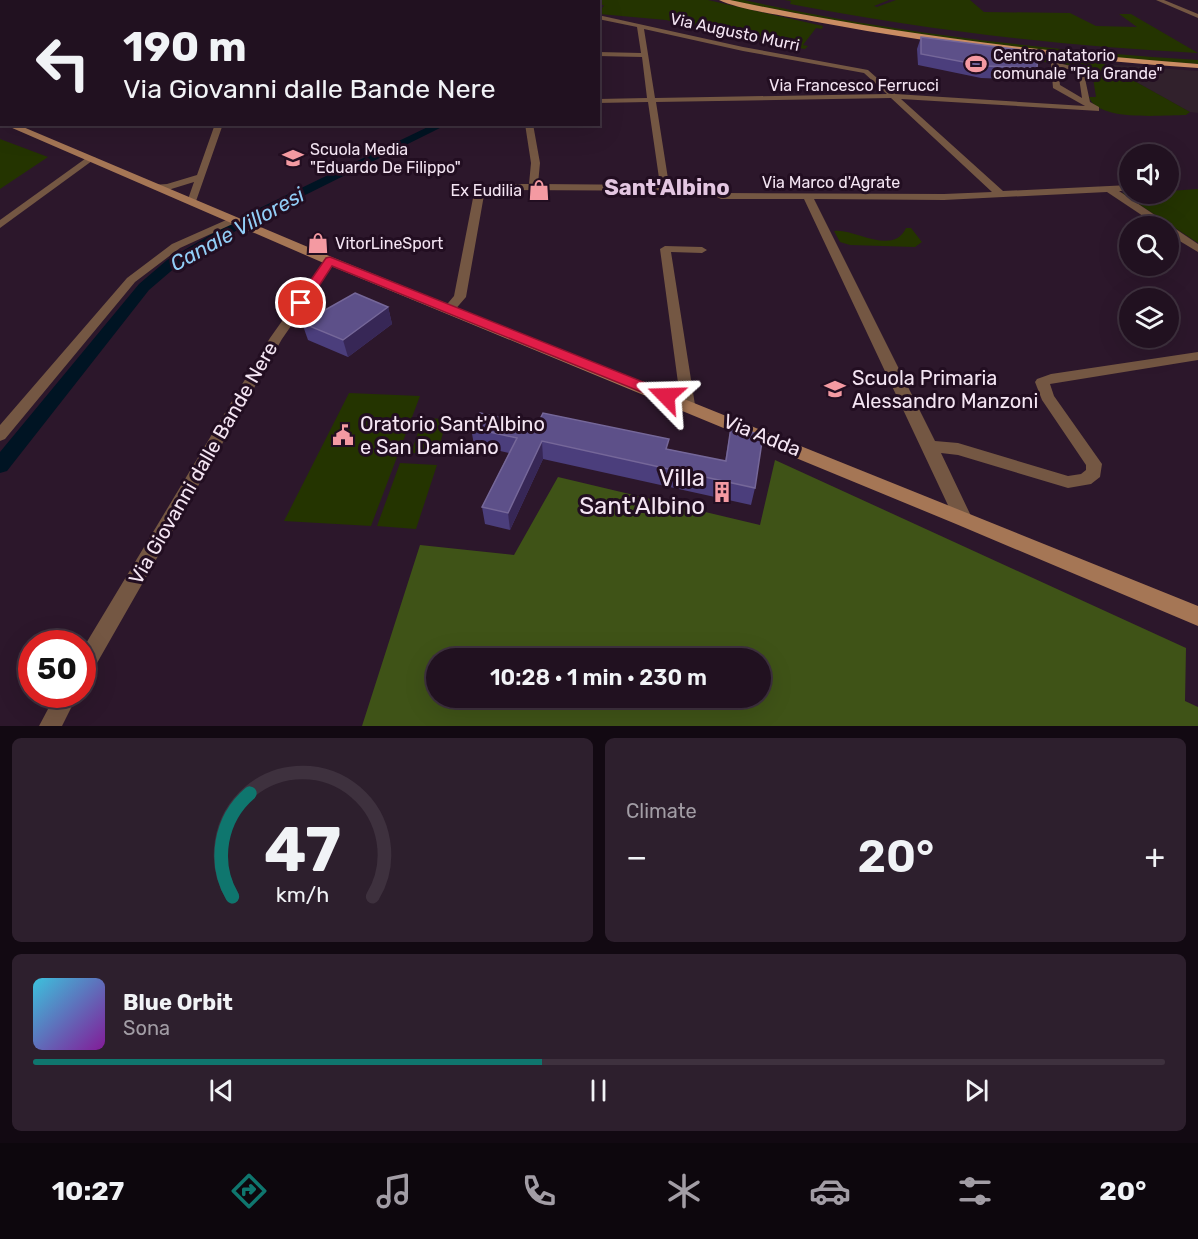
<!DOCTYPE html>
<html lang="en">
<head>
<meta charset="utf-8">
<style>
	:root { --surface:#211120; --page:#2d1f2d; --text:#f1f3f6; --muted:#a29da5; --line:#3e313e; --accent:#0f766e }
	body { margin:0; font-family:Rubik,sans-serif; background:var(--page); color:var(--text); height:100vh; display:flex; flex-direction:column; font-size:22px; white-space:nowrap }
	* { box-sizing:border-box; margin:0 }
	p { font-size:20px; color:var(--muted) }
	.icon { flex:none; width:33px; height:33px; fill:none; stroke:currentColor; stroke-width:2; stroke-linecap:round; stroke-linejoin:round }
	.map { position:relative; height:726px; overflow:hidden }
	.sheet { display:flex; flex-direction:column; gap:12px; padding:12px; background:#120912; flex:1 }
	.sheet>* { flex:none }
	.hud { position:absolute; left:0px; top:0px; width:600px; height:126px; box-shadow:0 6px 24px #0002,0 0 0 2px var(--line); background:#211120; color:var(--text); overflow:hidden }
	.buttons { position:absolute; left:1119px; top:144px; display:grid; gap:12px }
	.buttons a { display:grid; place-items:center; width:60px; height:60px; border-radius:50%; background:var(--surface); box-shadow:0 6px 24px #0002,0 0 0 2px var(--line); font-size:30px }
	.speed { position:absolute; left:18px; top:630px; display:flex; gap:12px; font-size:30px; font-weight:700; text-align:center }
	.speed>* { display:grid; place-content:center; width:78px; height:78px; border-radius:50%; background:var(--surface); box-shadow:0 6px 24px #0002,0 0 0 2px var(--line); line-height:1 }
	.speed .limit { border:9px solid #d22; background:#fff; color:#111 }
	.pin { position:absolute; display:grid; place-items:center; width:51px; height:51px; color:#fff; margin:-26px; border:3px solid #fff; border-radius:50%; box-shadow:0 2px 6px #0007 }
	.me { position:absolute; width:66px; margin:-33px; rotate:292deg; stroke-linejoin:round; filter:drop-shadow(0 0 4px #0008) }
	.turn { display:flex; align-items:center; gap:21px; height:126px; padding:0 24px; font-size:27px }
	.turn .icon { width:78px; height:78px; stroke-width:2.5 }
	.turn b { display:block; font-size:42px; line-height:51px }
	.big { font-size:45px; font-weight:600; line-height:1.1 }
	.sheet .widget { flex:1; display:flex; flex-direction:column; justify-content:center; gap:9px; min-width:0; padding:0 21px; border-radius:9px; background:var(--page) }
	.sheet .dial { align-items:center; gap:0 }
	.dial svg { height:156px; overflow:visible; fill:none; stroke:var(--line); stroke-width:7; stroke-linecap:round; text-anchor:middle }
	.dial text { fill:var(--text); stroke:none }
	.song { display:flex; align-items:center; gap:18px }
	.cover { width:72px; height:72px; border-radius:9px; background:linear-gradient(135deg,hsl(190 70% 55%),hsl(290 70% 35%)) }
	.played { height:6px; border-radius:3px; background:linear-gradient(90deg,var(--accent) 45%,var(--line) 45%) }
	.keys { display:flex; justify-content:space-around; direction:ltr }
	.heat { display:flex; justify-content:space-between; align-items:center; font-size:33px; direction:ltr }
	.sheet .tiles { flex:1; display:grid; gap:12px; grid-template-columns:1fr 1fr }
	.widget:last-child { grid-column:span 2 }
	.trip { position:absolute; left:426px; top:648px; width:345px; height:60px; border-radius:30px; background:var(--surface); box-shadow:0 6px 24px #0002,0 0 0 2px var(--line); font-weight:600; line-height:60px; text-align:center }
	.tabs { display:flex; height:96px; justify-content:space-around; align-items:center; background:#0d070d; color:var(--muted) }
	.tabs .icon { width:42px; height:42px }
	.tabs .active { color:var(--accent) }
	.tabs b { font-size:27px; color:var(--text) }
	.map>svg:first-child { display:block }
	.commercial { fill:#31212c }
	.green { fill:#243400 }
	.forest { fill:#3f5317; fill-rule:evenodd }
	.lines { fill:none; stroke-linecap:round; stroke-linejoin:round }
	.canal { fill:#001423; fill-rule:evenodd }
	.minor { fill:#745743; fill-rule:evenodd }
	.secondary { fill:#a57655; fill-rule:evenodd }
	.primary { fill:#ca8d63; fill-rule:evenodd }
	.wall { fill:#4b3e7c }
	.shaded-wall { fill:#372756 }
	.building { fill:#5d5089; stroke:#756799; stroke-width:1.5 }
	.route { fill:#e11d48; stroke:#92132f; stroke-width:1.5 }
	.labels { text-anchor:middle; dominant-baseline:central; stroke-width:6; stroke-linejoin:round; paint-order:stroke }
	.far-street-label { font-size:16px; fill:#f4e5f3; stroke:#220e21 }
	.far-poi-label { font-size:16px; fill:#f4e5f3; stroke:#220e21; text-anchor:start }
	.poi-label { font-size:20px; fill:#f4e5f3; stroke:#220e21; text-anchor:start }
	.street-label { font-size:20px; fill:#f4e5f3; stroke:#220e21 }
	.water-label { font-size:21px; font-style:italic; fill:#92cef7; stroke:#220e21 }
	.far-district-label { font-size:22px; font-weight:bold; fill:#e3c6e1; stroke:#220e21 }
	.near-poi-label { font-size:24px; fill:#f4e5f3; stroke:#220e21; text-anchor:end }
</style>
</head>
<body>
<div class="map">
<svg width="1198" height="726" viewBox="0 0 1198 726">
	<rect width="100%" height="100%" fill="#2c172b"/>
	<polygon class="commercial" points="1104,64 1198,71 1198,113 1190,112"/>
	<g class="green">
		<polygon points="586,0 708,0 823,26 822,29 816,28 803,45 808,46 805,49 753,40 666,20 599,14 604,5 599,5 598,2"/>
		<path d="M728 0H744C893 33 1046 50 1198 60V64C1040 54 883 32 728 0Z"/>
		<path d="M784 0H889L874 6 877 7 896 0H970L984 12 1070 13 1096 26 1137 27 1119 14H1131L1198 53C1061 46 925 30 790 4L791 1Z"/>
		<path d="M1044 57 1104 64 1190 112 1186 115C1163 115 1098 122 1089 97H1096L1093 78 1086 77 1084 69 1079 66 1044 62Z"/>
		<polygon points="0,139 48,157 0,189"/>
		<polygon points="1198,189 1198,243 1122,193 1168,194 1169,191"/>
		<path d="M906 228H911L922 242 915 247 850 245 840 242 834 231C852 227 893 257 906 228Z"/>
		<polygon points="349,393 420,396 371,526 284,521"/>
		<polygon points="423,418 447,419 437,454 411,453"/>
		<polygon points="400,463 437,465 416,529 377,526"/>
	</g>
	<path class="forest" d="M775 460 1186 648 1185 701 1198 707V726H362L420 545 514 555 558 477 760 525ZM436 658H760V698H436Z"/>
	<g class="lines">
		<g class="canal">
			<polygon points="565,0 571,0 564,2"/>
			<polygon points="434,124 448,124 251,222 177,266 149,290 7,471 0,473 0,452 139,284 167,260 243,216"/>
		</g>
		<g class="minor">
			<polygon points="61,0 67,0 60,2"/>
			<polygon points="215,0 221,0 214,2"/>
			<polygon points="274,0 295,0 268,2"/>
			<polygon points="391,0 398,0 399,2 393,2"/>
			<polygon points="441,0 451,0 437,2"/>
			<polygon points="577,0 583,0 577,2"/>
			<polygon points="1156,0 1164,0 1198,14 1198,18"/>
			<rect x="0" y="10" width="2" height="4"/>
			<path d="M598 15 743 47 868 70 895 94 1085 106 1053 88 1051 64 1054 62 1083 69 1090 102 1099 107V111L901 99 1003 191 1130 185V191H1119L1198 244V252L1168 234V226H1158L1107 192 944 200 814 199 935 441 958 443 1068 476 1081 474 1086 470V465L1042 400 1035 382 1037 379 1051 374 1198 352V360L1050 384 1054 396 1102 464 1100 477 1091 484 1068 488 958 455 941 453 972 518 969 523 963 525 957 523 954 518 804 199H721L705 191 498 190 484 195 466 297 453 312H445L443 309 454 296 474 193 497 184H529L531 163 525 124H533L540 163 538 184 660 185 648 102 598 103V99L647 98 642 57 598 56V52L641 53 637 27 598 19ZM644 29 743 51 864 73 887 94 655 98ZM1058 67 1078 71 1082 98 1060 85ZM891 98 992 192 944 194 723 193 707 185H669L656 102Z"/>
			<polygon points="2,33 2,37 0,38 0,34"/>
			<polygon points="215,124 223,124 195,204 187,202 194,182 168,190 153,189 153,185 167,184 197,175"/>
			<polygon points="89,156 96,158 0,228 0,220"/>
			<polygon points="233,217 237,218 237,222 180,248 135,282 5,439 0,441 0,425 127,278 172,244"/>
			<polygon points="665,246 702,247 707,250 702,253 671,252 695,405 693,409 683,409 681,405 660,249"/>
			<polygon points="330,258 336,261 282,339 89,677 82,680 82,650 270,338 326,259"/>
			<polygon points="56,694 78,694 62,726 39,726"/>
		</g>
		<polygon class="secondary" points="3,124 16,124 334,258 1198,606 1198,626 956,524 326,264"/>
		<path class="primary" d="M719 0H730C885 33 1040 52 1198 64V68C1070 59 943 46 817 22 792 17 739 10 719 0Z"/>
	</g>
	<g class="wall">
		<polygon points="921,37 1037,68 1032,80 981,78 918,65 917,49"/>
		<polygon points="388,307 392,324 348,357 308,340 302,323"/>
		<polygon points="537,425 668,449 725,461 731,427 755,488 751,505 543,459 510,530 485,524 482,507 509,453 474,445 471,428"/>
	</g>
	<g class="shaded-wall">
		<polygon points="2,103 2,115 0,115 0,104"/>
		<polygon points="388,307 392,324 348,357 343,340"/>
		<polygon points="542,441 543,459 510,530 508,513"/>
	</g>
	<g class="building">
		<polygon points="921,37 1038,52 1037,68 985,66 921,54"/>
		<polygon points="355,293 388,307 343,340 302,323"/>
		<polygon points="480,413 537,425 543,413 669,439 666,449 726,461 731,427 763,435 755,488 542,441 508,513 482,507 517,438 471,428"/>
	</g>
	<polygon class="route" points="330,257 671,393 673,396 671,400 661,400 332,266 306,306 297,306 295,303 326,258"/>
	<defs>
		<symbol id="stadium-bare" viewBox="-9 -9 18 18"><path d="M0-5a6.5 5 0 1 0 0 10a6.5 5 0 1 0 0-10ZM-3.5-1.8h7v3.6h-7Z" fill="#f49aa2" stroke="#220e21" stroke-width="2.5" paint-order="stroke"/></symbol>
		<symbol id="school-bare" viewBox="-9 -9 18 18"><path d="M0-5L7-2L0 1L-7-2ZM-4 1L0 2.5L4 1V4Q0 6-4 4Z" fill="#f49aa2" stroke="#220e21" stroke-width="2.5" paint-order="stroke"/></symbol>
		<symbol id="shop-bare" viewBox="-9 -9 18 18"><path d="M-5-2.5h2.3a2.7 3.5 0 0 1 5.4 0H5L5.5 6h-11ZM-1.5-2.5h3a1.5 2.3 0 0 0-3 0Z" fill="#f49aa2" stroke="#220e21" stroke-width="2.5" paint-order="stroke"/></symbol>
		<symbol id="civic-bare" viewBox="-9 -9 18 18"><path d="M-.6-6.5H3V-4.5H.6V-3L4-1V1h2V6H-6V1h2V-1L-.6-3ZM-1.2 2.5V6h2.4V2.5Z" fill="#f49aa2" stroke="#220e21" stroke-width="2.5" paint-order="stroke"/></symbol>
		<symbol id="building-bare" viewBox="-9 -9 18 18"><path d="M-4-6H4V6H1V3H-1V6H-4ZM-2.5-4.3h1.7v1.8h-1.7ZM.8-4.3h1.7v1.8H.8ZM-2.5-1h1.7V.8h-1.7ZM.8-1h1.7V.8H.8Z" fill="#f49aa2" stroke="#220e21" stroke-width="2.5" paint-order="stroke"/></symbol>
	</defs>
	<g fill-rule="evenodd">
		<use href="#stadium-bare" x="961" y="49" width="30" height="30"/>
		<use href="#school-bare" x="278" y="143" width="30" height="30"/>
		<use href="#shop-bare" x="524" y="175" width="30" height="30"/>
		<use href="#shop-bare" x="303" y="228" width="30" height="30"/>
		<use href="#school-bare" x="820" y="374" width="30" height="30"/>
		<use href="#civic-bare" x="328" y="420" width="30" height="30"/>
		<use href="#building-bare" x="707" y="477" width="30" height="30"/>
	</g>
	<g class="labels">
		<g class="far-street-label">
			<text transform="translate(735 32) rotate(12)">Via Augusto Murri</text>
			<text x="854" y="85">Via Francesco Ferrucci</text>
			<text x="831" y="182">Via Marco d'Agrate</text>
		</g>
		<g class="far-poi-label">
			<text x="993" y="55">Centro natatorio<tspan x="993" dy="18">comunale "Pia Grande"</tspan></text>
			<text x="310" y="149">Scuola Media<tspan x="310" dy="18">"Eduardo De Filippo"</tspan></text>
			<text x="522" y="190" text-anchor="end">Ex Eudilia</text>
			<text x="335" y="243">VitorLineSport</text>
		</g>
		<g class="poi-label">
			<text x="852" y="378">Scuola Primaria<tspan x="852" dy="23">Alessandro Manzoni</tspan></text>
			<text x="360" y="424">Oratorio Sant'Albino<tspan x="360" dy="23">e San Damiano</tspan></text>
		</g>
		<g class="street-label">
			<text transform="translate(762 435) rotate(22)">Via Adda</text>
			<text transform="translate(203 463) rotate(-60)">Via Giovanni dalle Bande Nere</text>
		</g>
		<g class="water-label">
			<text transform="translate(237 229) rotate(-29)">Canale Villoresi</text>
		</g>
		<g class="far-district-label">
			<text x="667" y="187">Sant'Albino</text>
		</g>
		<g class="near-poi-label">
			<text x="705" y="478">Villa<tspan x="705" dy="28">Sant'Albino</tspan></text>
		</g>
	</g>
</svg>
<div class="buttons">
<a><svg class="icon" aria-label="sound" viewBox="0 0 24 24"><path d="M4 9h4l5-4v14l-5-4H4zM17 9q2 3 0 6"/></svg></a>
<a><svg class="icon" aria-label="search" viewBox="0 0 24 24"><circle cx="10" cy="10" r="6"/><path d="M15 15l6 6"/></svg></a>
<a><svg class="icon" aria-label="layers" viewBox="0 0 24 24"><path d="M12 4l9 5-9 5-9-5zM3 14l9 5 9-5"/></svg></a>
</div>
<div class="speed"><div class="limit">50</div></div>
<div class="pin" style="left:301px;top:303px;background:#d93025"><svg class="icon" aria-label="arrive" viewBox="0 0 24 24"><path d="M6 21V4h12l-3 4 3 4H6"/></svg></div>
<svg class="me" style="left:666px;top:396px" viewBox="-20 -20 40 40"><path d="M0-17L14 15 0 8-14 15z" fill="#e11d48" stroke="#fff" stroke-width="4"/></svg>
<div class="trip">10:28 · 1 min · 230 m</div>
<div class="hud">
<div class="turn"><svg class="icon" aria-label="left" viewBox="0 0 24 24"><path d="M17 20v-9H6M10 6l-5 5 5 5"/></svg><div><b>190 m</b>Via Giovanni dalle Bande Nere</div></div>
</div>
</div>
<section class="sheet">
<div class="tiles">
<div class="widget dial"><svg viewBox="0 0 100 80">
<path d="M14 69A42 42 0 1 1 86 69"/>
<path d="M14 69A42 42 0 0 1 23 16" stroke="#0f766e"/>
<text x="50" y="56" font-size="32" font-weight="700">47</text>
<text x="50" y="72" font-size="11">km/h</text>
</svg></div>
<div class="widget"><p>Climate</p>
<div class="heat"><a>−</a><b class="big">20°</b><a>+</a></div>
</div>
<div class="widget">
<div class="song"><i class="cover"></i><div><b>Blue Orbit</b><p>Sona</p></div></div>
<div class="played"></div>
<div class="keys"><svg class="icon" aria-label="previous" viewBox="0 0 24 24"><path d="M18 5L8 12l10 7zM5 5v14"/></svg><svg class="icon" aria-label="pause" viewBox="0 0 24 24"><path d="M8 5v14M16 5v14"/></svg><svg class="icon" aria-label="next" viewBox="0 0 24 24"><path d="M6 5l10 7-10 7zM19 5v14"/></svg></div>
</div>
</div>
</section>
<nav class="tabs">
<b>10:27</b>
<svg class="icon active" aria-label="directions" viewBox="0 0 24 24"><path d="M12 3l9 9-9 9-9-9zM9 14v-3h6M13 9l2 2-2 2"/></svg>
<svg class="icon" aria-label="music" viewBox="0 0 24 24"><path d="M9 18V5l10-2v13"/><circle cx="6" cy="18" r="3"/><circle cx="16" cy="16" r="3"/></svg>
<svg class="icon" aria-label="phone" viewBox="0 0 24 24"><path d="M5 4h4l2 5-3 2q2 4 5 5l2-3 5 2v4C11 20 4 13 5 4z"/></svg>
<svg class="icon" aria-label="climate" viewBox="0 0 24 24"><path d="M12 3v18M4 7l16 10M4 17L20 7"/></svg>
<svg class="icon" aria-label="car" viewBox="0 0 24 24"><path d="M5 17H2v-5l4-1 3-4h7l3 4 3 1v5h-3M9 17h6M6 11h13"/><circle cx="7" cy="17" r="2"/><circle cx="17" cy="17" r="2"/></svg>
<svg class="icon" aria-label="filters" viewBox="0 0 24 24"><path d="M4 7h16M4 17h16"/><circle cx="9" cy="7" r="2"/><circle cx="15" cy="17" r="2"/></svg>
<b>20°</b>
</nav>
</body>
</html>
